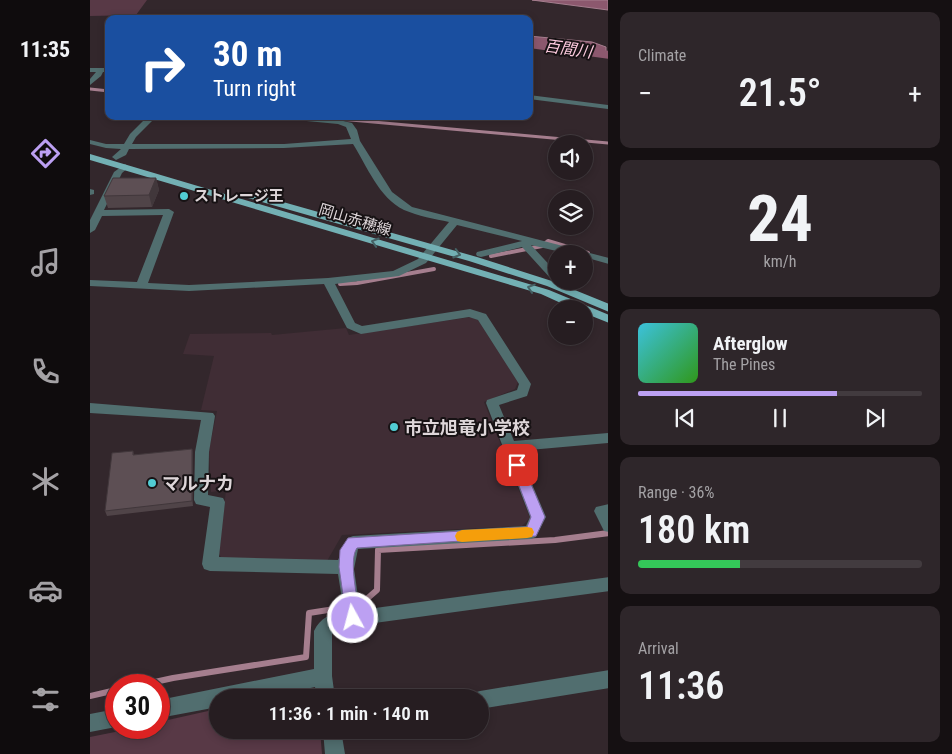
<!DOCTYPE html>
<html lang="en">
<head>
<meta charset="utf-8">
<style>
	:root { --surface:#261d21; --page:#2e262a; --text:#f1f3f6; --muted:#a4a2a5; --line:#423b3f; --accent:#bca0f2 }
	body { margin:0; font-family:"Roboto Condensed","Noto Sans JP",sans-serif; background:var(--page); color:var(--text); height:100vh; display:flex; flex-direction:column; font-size:19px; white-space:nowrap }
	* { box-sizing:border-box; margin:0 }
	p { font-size:16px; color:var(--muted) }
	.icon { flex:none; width:28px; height:28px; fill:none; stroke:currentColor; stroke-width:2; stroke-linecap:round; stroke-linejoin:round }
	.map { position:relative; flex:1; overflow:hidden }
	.panel { display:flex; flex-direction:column; gap:12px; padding:12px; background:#151012; width:344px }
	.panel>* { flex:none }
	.hud { position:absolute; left:15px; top:15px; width:428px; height:105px; border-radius:10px; box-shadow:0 2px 8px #0003,0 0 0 1px var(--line); background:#1a4fa0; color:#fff; overflow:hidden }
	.buttons { position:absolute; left:458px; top:135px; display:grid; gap:10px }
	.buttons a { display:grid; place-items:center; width:45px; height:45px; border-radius:50%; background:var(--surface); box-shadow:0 2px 8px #0003,0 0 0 1px var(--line); font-size:25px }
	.speed { position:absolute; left:15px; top:674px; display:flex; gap:10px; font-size:25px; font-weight:700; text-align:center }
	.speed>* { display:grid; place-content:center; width:65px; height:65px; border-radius:50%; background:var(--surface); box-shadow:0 2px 8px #0003,0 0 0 1px var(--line); line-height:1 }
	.speed .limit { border:8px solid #d22; background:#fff; color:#111 }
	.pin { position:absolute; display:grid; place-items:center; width:42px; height:42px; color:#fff; margin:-21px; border-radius:10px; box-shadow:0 2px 8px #0006 }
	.me { position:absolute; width:55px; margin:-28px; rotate:353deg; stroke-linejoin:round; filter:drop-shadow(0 0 4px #0008) }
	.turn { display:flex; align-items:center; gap:18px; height:105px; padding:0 25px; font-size:22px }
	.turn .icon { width:65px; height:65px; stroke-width:2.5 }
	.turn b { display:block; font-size:35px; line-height:42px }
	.big { font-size:38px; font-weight:600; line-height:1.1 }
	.panel .card { flex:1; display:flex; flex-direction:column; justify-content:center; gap:8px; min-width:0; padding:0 18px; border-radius:10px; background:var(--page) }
	.panel .dial { align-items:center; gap:0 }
	.dial b { font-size:65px; line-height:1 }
	.song { display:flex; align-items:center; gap:15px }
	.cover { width:60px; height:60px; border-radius:8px; background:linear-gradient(135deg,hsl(190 70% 55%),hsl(110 70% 35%)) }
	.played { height:5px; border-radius:2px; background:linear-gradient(90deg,var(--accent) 70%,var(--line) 70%) }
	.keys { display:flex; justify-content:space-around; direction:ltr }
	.heat { display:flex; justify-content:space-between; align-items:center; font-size:28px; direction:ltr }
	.charge { height:8px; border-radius:4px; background:linear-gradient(90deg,#34c759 36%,var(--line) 0) }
	.trip { position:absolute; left:119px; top:689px; width:280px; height:50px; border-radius:25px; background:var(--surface); box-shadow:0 2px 8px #0003,0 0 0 1px var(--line); font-weight:600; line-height:50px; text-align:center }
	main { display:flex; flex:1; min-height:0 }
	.menu { display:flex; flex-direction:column; width:90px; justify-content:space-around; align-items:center; background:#0f0c0d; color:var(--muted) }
	.menu .icon { width:35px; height:35px }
	.menu .on { color:var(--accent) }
	.menu b { font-size:22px; color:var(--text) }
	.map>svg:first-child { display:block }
	.built { fill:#402d35 }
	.green { fill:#583946 }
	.water { fill:#8c586e; stroke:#a57e8e }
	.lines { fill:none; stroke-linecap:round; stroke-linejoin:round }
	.stream-far2 { stroke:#a57e8e; stroke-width:3 }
	.stream-far1 { stroke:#a57e8e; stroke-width:4 }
	.stream { stroke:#a57e8e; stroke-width:6 }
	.river { fill:#8c586e; fill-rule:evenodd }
	.minor { fill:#516e6f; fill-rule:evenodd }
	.major { fill:#73b0b4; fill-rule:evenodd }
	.wall { fill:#504448 }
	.shaded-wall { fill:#41373b }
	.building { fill:#5d4f54; stroke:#41373b }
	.oneway { stroke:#456164 }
	.route { fill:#bca0f2; stroke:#7a689d }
	.slow { fill:#f59e0b }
	.poi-dot { fill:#51ccd3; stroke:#171214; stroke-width:2 }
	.labels { text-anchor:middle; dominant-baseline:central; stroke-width:4; stroke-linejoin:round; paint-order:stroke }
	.far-poi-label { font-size:15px; font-weight:bold; fill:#ded6d9; stroke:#171214; text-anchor:start }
	.far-street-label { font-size:15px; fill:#ded6d9; stroke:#171214 }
	.far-water-label { font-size:16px; font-style:italic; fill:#fcc9dd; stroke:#171214 }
	.poi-label { font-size:18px; font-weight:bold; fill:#ded6d9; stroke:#171214; text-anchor:start }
</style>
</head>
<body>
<main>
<nav class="menu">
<b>11:35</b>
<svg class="icon on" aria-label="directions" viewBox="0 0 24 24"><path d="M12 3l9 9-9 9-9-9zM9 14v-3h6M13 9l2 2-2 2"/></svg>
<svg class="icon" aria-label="music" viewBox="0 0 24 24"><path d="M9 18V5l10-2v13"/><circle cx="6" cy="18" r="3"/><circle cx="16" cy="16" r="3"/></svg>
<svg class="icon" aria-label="phone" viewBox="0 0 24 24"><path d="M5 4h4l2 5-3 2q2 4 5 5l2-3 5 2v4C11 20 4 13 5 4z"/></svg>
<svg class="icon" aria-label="climate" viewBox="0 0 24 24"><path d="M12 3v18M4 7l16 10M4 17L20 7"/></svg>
<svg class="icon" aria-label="car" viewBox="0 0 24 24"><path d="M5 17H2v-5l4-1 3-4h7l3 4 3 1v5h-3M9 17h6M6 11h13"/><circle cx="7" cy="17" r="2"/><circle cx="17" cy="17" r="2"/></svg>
<svg class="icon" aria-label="filters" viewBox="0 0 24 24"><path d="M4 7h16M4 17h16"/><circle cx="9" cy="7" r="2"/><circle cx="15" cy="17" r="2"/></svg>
</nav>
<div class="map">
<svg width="519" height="754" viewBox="0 0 519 754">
	<rect width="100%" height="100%" fill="#33272c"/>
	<polygon class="built" points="381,317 388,320 428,382 425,389 394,402 440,518 432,526 252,535 237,561 133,560 129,554 136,490 121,492 119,450 127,411 111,410 124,356 93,354 100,334 181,333 182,335 256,328 259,335"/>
	<g class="green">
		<polygon points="0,0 57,0 46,15 0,16"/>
		<polygon points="225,688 226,697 180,697"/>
		<polygon points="127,709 128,730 230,730 232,754 0,754 0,737 45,728 69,728 69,722"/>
	</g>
	<g class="water">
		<polygon points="442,0 518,0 518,10"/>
		<polygon points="439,36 502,42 516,47 516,52 506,51 502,53 439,44"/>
	</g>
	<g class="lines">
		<g class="stream-far2">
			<polyline points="0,89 19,91"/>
			<polyline points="216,116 519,143"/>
		</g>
		<g class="stream-far1">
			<polyline points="401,256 452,246 458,241 498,253"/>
			<polyline points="250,284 267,283 344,269"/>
		</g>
		<g class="stream">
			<polyline points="271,604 287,590 288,550 465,540 519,533"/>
			<polyline points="51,685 83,678 216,657 219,613 251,608"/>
			<polyline points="0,696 26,690"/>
		</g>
		<polygon class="river" points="439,40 519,51 519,59 439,48"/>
		<g class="minor">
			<polygon points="0,68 19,68 19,72 13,72 11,76 0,85 0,79 6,72 0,72"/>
			<polygon points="439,95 519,105 519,109 439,99"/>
			<path d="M58 116H67L46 137 42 144H194L261 139 256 127 248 124 185 118 181 116H213L249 120 262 123 267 130 270 141 302 192 322 207 519 258V264L494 257V254H479L441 245 466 272V281L462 280 432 247 391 257 387 256 386 254 387 252 432 241 367 225 336 263 309 276 245 284 265 323 272 326 380 309 396 314 441 384 437 396 409 405 424 441 519 433V443L428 451 456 517 446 537 441 539 268 549 264 569 270 610 519 577V591L248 628 242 634V676L245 698H227L225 687 174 698H128V707L69 718V700L224 669V631C230 618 241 613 254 612L248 574 120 571 114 569 112 564 120 507 106 504 104 500 105 452 111 420 0 413V403L123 413 125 416 119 452 118 495 133 498 135 502 129 557 248 560 258 538 263 536 436 526 440 517 396 403 397 400 427 390 429 384 388 320 379 317 271 334 257 328 234 284 99 291 0 286V280L47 282 73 215 12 216 5 230 0 233V220L24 172 35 164 39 167 32 173 14 210 79 209 84 212 58 283 99 285 238 278 303 271 328 259 359 222C345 219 328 216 314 210 289 198 277 166 263 144L194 148 39 149 36 155 26 160 22 157 31 149 16 148 0 144V140L16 144H34L40 134Z"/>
			<polygon points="0,189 4,190 4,194 0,195"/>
			<polygon points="519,504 519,532 514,531 504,511 506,507"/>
			<polygon points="519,670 519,688 390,709 390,698 382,698 383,693 390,691"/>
			<polygon points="26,709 26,727 0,732 0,714"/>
			<polygon points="233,730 251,730 255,754 235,754"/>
		</g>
		<g class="major">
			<polygon points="0,154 459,290 519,315 519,323 494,313 494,309 484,309 451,294 0,160"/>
			<polygon points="161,193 387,257 465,282 519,304 519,312 457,286 379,261 158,198 156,196"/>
		</g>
	</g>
	<g class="wall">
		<polygon points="66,178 69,190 62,207 18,208 14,196"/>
		<polygon points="102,449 103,454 103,506 17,516 15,511 43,451 44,455"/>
	</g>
	<g class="shaded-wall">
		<polygon points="66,178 69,190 62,207 59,195"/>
		<polygon points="102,449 103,454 103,506 102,501"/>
	</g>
	<g class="building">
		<polygon points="23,178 66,178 59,195 14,196"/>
		<polygon points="102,449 102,501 15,511 22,453 43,451 43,455"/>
	</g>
	<defs><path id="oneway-chevron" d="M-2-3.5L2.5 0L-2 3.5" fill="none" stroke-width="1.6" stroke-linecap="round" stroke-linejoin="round" transform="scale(1.25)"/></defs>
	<g class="oneway">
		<use href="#oneway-chevron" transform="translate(285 242) rotate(-163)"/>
		<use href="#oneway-chevron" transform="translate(367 254) rotate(16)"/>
		<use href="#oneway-chevron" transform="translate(441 288) rotate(-162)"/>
	</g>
	<path class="route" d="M427 460 432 461 433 465 455 517 446 536 267 548C258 560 268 603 271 618L268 623 263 625 257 623 249 567 250 550 258 538 437 527 441 517 421 465 422 461Z"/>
	<polygon class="slow" points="437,527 442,528 444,532 442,537 437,538 372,542 367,541 365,536 367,532 372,530"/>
	<g class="poi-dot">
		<circle cx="94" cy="196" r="5"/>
		<circle cx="304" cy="427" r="5"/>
		<circle cx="62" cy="483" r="5"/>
	</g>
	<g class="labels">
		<g class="far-poi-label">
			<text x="104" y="196">ストレージ王</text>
		</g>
		<g class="far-street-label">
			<text transform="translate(265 220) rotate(17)">岡山赤穂線</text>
		</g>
		<g class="far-water-label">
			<text transform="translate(478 49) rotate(8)">百間川</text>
		</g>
		<g class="poi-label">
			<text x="314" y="427">市立旭竜小学校</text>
			<text x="72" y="483">マルナカ</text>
		</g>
	</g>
</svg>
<div class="buttons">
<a><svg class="icon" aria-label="sound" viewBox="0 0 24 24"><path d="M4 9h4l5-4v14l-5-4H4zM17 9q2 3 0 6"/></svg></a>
<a><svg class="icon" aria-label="layers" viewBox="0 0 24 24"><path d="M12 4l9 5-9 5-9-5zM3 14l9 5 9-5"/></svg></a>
<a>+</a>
<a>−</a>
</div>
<div class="speed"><div class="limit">30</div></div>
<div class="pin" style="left:427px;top:465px;background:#d93025"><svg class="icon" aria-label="arrive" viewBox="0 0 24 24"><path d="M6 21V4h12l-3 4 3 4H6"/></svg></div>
<svg class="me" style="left:263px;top:618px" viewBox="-20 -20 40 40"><circle r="17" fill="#bca0f2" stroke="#fff" stroke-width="3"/><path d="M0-11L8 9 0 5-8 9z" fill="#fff"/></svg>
<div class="trip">11:36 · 1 min · 140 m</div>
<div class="hud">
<div class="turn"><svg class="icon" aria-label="right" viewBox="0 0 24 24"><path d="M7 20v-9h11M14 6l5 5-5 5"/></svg><div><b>30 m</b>Turn right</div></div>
</div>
</div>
<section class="panel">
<div class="card"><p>Climate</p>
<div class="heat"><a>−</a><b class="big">21.5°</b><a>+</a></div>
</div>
<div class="card dial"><b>24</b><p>km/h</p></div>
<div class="card">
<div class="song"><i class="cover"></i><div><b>Afterglow</b><p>The Pines</p></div></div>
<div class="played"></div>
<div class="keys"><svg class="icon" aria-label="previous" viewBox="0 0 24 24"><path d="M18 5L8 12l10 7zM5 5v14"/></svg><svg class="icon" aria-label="pause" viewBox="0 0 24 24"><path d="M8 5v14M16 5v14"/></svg><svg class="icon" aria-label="next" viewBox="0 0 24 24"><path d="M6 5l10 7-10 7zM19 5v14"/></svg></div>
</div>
<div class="card"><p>Range · 36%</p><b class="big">180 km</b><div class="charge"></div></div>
<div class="card"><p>Arrival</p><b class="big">11:36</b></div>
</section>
</main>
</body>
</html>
